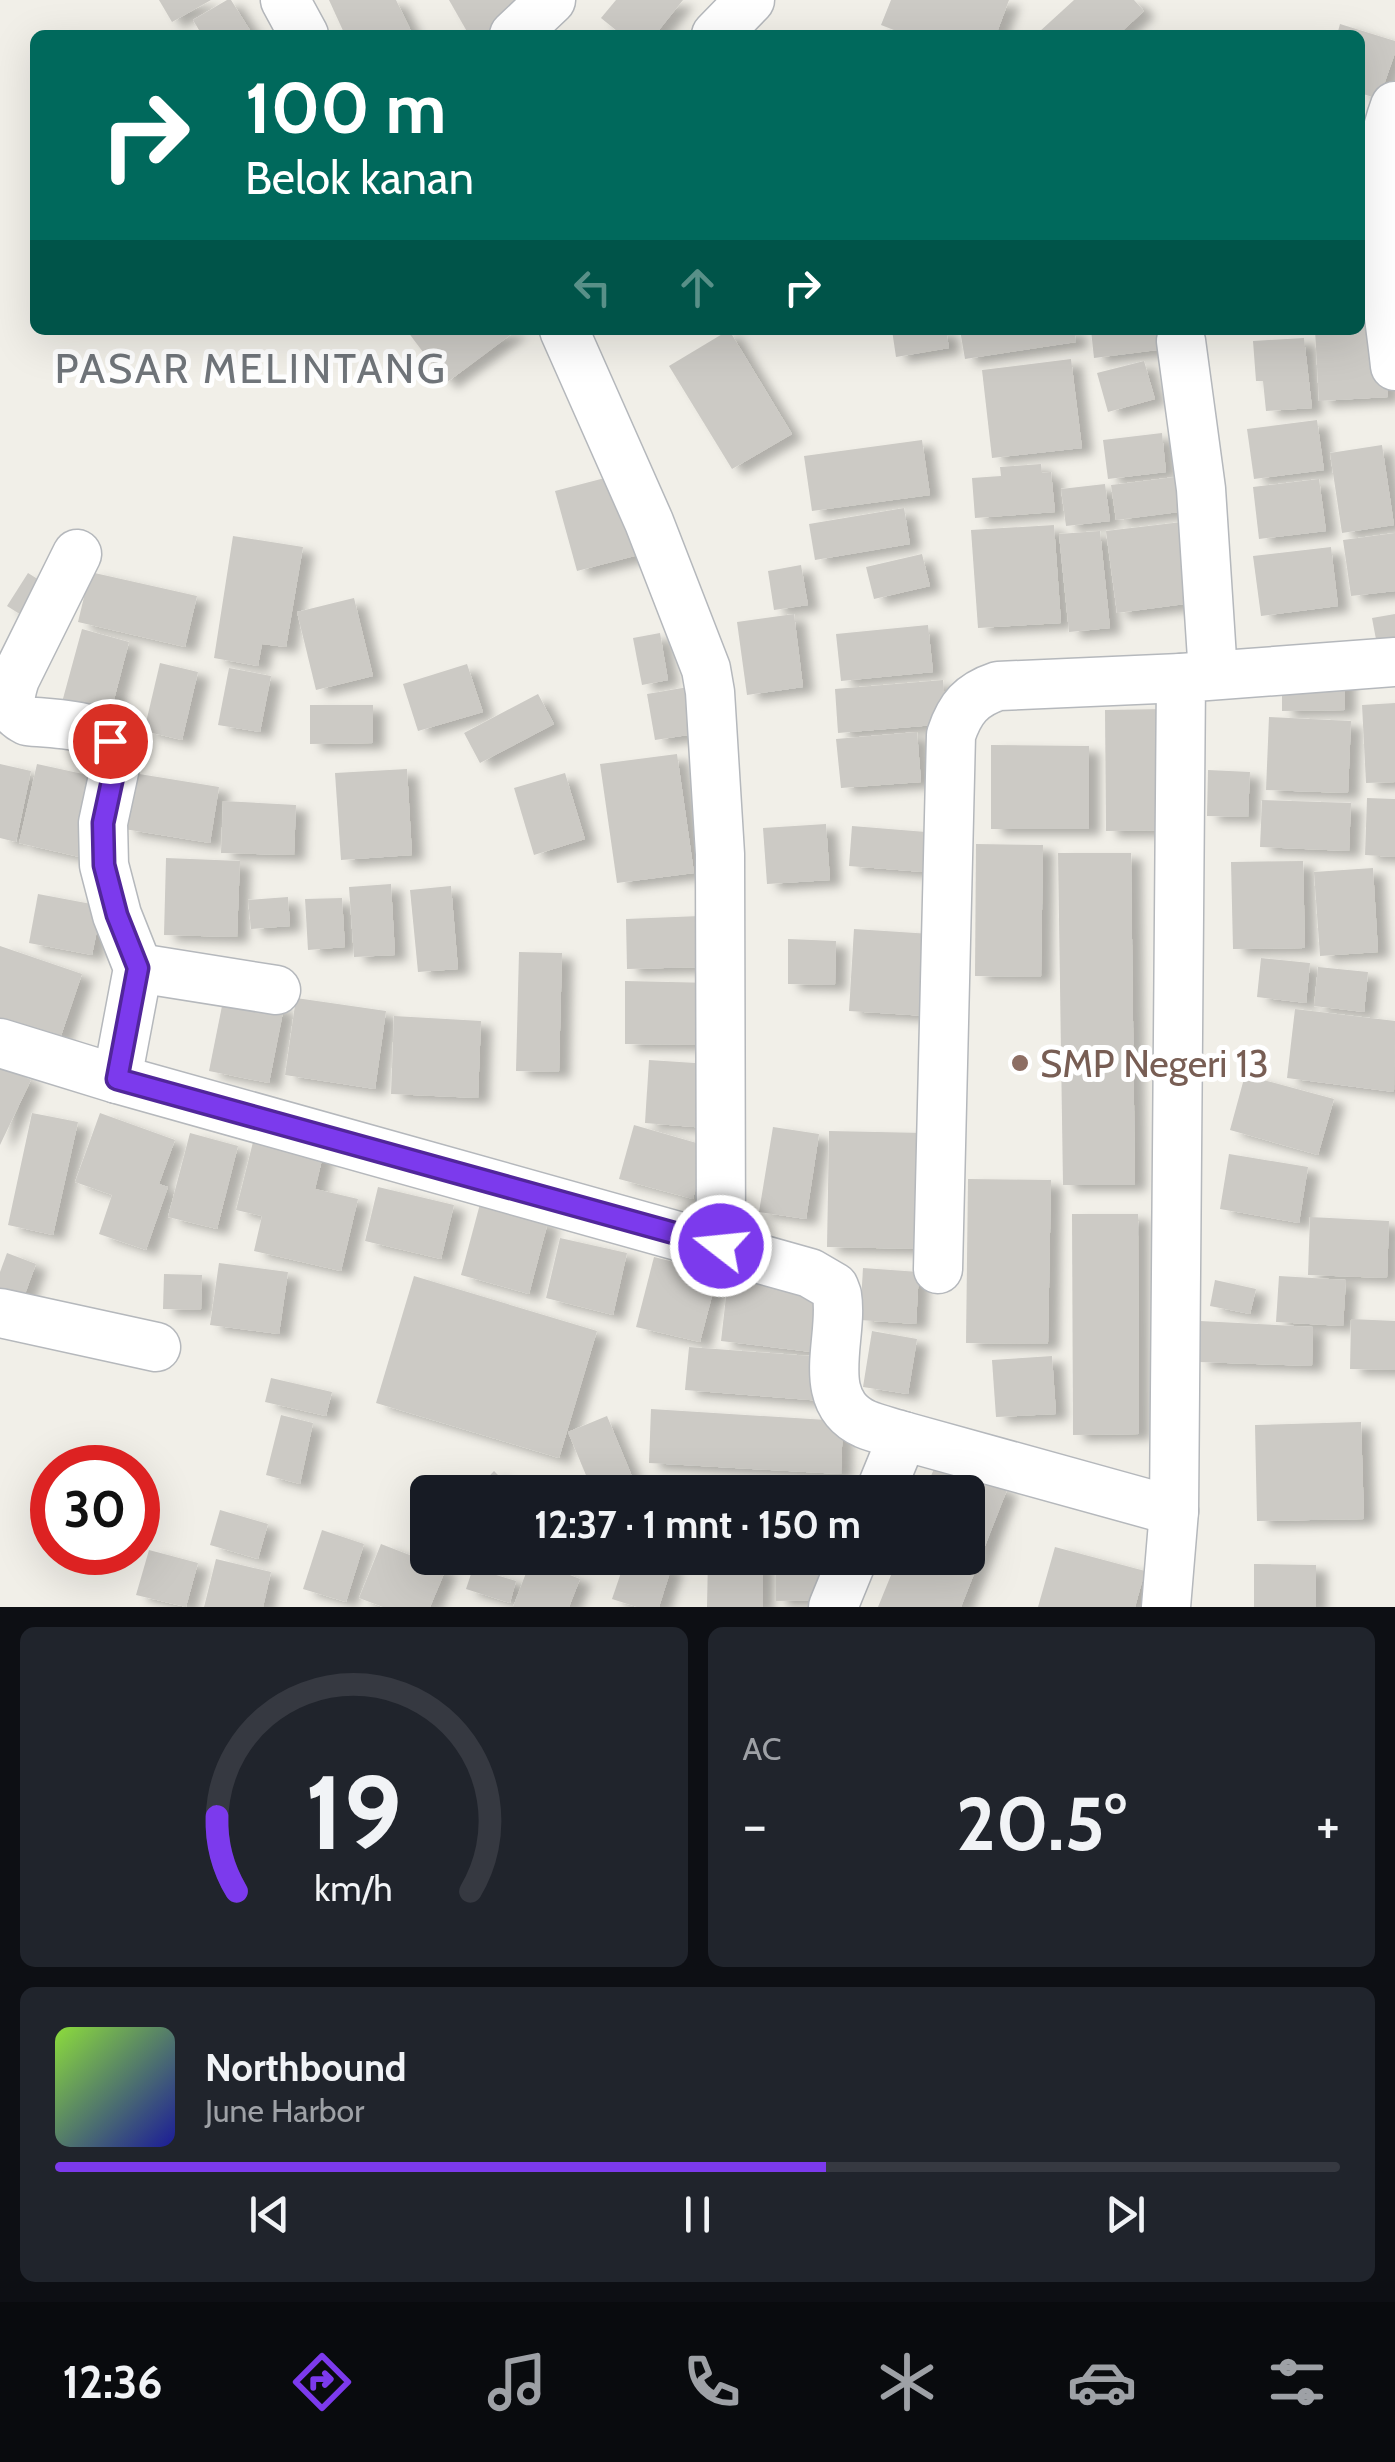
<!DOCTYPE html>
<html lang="id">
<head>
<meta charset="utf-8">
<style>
	:root { --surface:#171b24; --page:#20242c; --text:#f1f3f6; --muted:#9ea1a6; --line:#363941; --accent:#7c3aed }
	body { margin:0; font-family:Cabin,sans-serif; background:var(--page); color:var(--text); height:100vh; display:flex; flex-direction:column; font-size:38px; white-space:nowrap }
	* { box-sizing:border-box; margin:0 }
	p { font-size:32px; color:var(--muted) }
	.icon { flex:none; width:55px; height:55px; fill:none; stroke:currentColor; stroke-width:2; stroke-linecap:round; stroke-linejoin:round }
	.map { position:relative; height:1607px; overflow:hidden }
	.panel { display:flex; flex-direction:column; gap:20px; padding:20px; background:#0d0f14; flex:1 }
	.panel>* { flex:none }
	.top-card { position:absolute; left:30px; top:30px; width:1335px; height:305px; border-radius:15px; box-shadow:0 10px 40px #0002; background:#00695c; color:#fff; overflow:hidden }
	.speed { position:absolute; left:30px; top:1445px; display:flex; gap:20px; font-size:50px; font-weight:700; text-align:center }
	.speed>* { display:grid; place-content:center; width:130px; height:130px; border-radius:50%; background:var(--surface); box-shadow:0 10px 40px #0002; line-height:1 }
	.speed .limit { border:15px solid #d22; background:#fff; color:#111 }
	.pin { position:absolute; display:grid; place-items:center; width:85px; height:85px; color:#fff; margin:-42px; border:5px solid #fff; border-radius:50%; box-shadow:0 2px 10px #0007 }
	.me { position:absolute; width:110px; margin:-55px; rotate:286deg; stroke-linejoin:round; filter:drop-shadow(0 0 8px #0008) }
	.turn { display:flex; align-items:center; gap:35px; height:210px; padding:0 50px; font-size:45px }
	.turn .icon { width:130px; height:130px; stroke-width:2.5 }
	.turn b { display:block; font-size:70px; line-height:85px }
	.lanes { display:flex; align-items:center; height:95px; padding:0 50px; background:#0003; justify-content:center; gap:50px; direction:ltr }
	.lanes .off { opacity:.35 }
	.big { font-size:75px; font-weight:700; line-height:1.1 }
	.panel .card { flex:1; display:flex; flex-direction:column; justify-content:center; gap:15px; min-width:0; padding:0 35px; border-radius:15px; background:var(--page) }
	.panel .dial { align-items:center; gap:0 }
	.dial svg { height:260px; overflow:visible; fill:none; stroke:var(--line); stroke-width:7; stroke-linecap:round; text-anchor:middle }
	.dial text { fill:var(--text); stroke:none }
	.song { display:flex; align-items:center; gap:30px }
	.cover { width:120px; height:120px; border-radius:15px; background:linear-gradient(135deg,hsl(90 70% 55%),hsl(240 70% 35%)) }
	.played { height:10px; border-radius:5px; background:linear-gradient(90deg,var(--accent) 60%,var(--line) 60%) }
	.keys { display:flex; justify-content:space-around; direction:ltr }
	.heat { display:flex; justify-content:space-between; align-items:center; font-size:55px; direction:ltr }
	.panel .tiles { flex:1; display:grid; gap:20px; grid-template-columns:1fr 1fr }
	.card:last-child { grid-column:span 2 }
	.trip { position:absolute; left:410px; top:1475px; width:575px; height:100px; border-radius:15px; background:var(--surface); box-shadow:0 10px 40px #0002; font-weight:700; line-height:100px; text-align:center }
	.menu { display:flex; height:160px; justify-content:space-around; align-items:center; background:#090b0e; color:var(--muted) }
	.menu .icon { width:70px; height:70px }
	.menu .current { color:var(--accent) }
	.menu b { font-size:45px; color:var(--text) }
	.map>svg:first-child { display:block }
	.building { fill:#cccac5; filter:url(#shadow) }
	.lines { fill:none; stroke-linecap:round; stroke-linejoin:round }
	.minor-casing { stroke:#b5b8bc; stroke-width:51 }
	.minor { stroke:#fff; stroke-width:48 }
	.route-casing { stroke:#51269a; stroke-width:25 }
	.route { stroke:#7c3aed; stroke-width:18 }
	.education-dot { fill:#8d6e63; stroke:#fff; stroke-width:4 }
	.labels { text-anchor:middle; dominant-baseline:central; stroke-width:10; stroke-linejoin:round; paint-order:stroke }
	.education-label { font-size:38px; fill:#785e54; stroke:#fff; text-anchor:start }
	.quarter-label { font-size:42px; letter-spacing:2.5px; fill:#70757a; stroke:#fff }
</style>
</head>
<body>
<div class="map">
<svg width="1395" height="1607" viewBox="0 0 1395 1607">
	<defs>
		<filter id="shadow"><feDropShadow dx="11" dy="6" stdDeviation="5" flood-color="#0004"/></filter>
	</defs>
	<rect width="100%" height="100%" fill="#f1efe8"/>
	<g class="building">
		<polygon points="159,0 211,0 172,22"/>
		<polygon points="227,0 231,0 253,35 202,35 193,20"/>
		<polygon points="329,0 396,0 413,35 345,35"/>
		<polygon points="449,0 516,0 522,10 479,35 469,35"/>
		<polygon points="616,0 683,0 655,35 622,35 601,18"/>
		<polygon points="891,0 1009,0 996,35 907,35 881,25"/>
		<polygon points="1074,0 1134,0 1144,11 1118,35 1042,35 1039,32"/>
		<polygon points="1340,24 1395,41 1395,53 1379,99 1360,93 1360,35 1337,35"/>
		<polygon points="1379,238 1388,397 1319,401 1315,330 1360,330 1360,239"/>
		<polygon points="411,330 517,330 446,383 408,332"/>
		<polygon points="729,330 792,434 732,469 669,366"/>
		<polygon points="892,330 946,330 949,348 896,357"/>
		<polygon points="960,330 1074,330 1076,342 965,359"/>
		<polygon points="1091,330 1163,330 1165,349 1094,358"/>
		<polygon points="1304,338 1312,408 1266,411 1263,381 1256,381 1253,341"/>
		<polygon points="1071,359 1082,448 992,458 982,370"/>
		<polygon points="1144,361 1155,399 1108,412 1097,373"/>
		<polygon points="1317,420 1324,470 1254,479 1247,429"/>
		<polygon points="1162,433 1166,472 1108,479 1103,440"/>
		<polygon points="922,440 930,495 812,511 804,456"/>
		<polygon points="1382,445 1394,525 1342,533 1330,453"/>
		<polygon points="1041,464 1042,473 1051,472 1055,512 975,518 972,478 1001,476 1000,467"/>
		<polygon points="624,473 646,553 577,571 555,491"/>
		<polygon points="1175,477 1179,512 1116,520 1111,485"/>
		<polygon points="1319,479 1326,531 1259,539 1253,487"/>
		<polygon points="1105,484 1110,521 1066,526 1061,489"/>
		<polygon points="904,508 910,544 815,560 809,524"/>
		<polygon points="1190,521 1200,602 1117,613 1106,531"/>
		<polygon points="1054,525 1061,623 978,628 971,530"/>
		<polygon points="1100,531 1110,628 1069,632 1059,534"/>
		<polygon points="1395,533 1395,591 1351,596 1343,540"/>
		<polygon points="233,536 303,547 286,647 262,644 258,666 214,658"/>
		<polygon points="1331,547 1338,606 1261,616 1253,556"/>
		<polygon points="922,554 930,586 874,599 866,567"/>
		<polygon points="801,565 808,605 774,610 768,571"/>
		<polygon points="90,572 197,596 185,647 78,622"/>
		<polygon points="28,573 55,590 34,623 7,606"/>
		<polygon points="354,598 373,676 316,690 297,612"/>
		<polygon points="794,614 803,687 747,695 737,622"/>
		<polygon points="1395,614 1395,652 1379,655 1372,618"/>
		<polygon points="928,625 933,672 841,681 836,634"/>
		<polygon points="82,629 129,642 109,719 61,706"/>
		<polygon points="660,633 668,680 642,685 633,638"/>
		<polygon points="160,663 198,672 182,740 144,731"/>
		<polygon points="467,664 483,712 418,731 403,684"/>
		<polygon points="229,668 271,676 260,732 218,725"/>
		<polygon points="1282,675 1345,675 1345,710 1282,711"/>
		<polygon points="943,680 947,724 838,733 835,689"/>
		<polygon points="700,685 708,732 655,740 647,694"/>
		<polygon points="538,694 554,724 480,763 464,733"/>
		<polygon points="1395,703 1395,782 1366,783 1362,705"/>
		<polygon points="310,705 373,705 373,743 310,744"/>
		<polygon points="1166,709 1168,830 1106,831 1105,710"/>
		<polygon points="1269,717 1351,721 1348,793 1266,790"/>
		<polygon points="917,732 921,782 841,788 836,739"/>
		<polygon points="991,745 1089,746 1089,829 991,829"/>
		<polygon points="677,754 694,873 617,883 600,764"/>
		<polygon points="0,764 31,771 16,842 0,838"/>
		<polygon points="37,764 106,779 88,859 19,843"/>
		<polygon points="407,769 412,855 341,860 335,773"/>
		<polygon points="1208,770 1250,772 1248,817 1207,816"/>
		<polygon points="133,773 219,787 210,843 124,829"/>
		<polygon points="565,773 585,839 534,855 514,788"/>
		<polygon points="1367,798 1395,799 1395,857 1365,855"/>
		<polygon points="1262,800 1351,803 1349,851 1260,847"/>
		<polygon points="223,801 296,805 294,855 221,853"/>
		<polygon points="826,824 830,880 767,884 763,828"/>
		<polygon points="852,826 926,832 923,872 849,866"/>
		<polygon points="976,844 1043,845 1041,977 975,976"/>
		<polygon points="1058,853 1131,853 1135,1185 1063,1185"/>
		<polygon points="166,858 240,861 237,937 164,935"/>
		<polygon points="1303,861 1305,948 1233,949 1231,862"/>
		<polygon points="1373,868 1378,952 1320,956 1314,872"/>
		<polygon points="391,884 395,955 354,957 349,887"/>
		<polygon points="451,886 458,969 418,972 410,890"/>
		<polygon points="38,894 102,906 92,955 29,943"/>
		<polygon points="288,897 290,926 251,929 248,900"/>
		<polygon points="342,898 345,947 308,950 305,899"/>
		<polygon points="700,916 702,967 627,969 626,919"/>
		<polygon points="854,929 931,934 926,1016 849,1011"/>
		<polygon points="788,939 836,941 835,985 788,984"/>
		<polygon points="0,946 82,974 60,1039 0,1018"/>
		<polygon points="519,952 562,953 559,1072 516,1071"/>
		<polygon points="1261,958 1310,963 1306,1003 1257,997"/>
		<polygon points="1318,967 1368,972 1364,1012 1314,1006"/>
		<polygon points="625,981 715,983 713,1045 625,1044"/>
		<polygon points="224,996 284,1007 269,1083 209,1071"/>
		<polygon points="296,998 386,1011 375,1089 285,1075"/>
		<polygon points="1295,1009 1395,1021 1394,1092 1287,1078"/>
		<polygon points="394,1016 481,1021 478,1098 391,1094"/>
		<polygon points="649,1060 710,1064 706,1128 645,1123"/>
		<polygon points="0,1065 31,1080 0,1145"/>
		<polygon points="1245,1075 1334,1099 1318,1155 1230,1130"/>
		<polygon points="32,1113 78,1122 53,1235 8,1225"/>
		<polygon points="100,1113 175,1140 159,1184 168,1187 146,1250 99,1234 112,1195 75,1182"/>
		<polygon points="634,1125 707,1146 693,1199 619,1179"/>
		<polygon points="257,1126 326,1143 315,1189 358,1199 341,1271 254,1251 262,1216 236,1210"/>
		<polygon points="773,1127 819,1134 806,1219 759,1212"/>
		<polygon points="829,1131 925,1133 923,1249 827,1247"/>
		<polygon points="190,1133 238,1146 217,1229 168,1217"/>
		<polygon points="1229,1154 1308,1167 1299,1223 1220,1209"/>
		<polygon points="968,1179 1051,1180 1048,1344 966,1343"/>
		<polygon points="378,1187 454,1205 441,1259 365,1241"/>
		<polygon points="480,1204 548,1222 529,1294 461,1275"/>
		<polygon points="1072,1214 1138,1214 1139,1434 1073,1435"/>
		<polygon points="1310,1217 1389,1221 1387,1278 1308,1275"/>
		<polygon points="560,1238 627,1253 613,1315 546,1298"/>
		<polygon points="7,1253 36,1264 21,1305 0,1297 0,1272"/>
		<polygon points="654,1257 718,1273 700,1342 636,1327"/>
		<polygon points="219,1263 288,1272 279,1334 210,1325"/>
		<polygon points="863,1268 919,1272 916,1324 860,1320"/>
		<polygon points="164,1274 202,1275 201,1310 163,1309"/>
		<polygon points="414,1276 597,1331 559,1458 376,1403"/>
		<polygon points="1279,1276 1346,1280 1343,1326 1276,1322"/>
		<polygon points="728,1279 827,1291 820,1353 721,1341"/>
		<polygon points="1215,1280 1256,1289 1250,1314 1210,1306"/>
		<polygon points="1351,1319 1395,1321 1395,1370 1350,1369"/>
		<polygon points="1200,1321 1313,1327 1312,1366 1198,1362"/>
		<polygon points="872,1331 917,1339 908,1394 863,1387"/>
		<polygon points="689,1347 825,1357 822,1401 685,1390"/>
		<polygon points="1052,1356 1056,1414 996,1417 992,1360"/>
		<polygon points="271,1378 332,1392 326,1416 265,1402"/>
		<polygon points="651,1409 843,1421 841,1474 649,1463"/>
		<polygon points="281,1415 313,1423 300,1484 266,1475"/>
		<polygon points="607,1416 634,1481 607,1492 593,1492 568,1432"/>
		<polygon points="1361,1422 1364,1519 1257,1521 1255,1425"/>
		<polygon points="937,1462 1007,1490 961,1607 878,1607 898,1558 968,1558 968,1492 924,1492"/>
		<polygon points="494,1471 515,1492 456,1492 470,1478 479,1487"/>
		<polygon points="788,1477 851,1479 851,1492 788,1492"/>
		<polygon points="220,1510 268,1524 258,1559 210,1545"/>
		<polygon points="322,1530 364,1544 346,1602 303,1589"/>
		<polygon points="381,1544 446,1569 430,1607 383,1607 359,1598"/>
		<polygon points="1055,1547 1145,1571 1135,1607 1038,1607"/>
		<polygon points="149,1550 198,1563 186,1607 136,1595"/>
		<polygon points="626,1558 648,1558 672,1566 659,1607 637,1607 612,1599"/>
		<polygon points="708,1558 763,1559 763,1607 707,1607"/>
		<polygon points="776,1558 833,1558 834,1600 776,1601"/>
		<polygon points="216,1559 271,1572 263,1607 204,1607"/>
		<polygon points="531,1560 580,1579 569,1607 513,1607"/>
		<polygon points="1254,1564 1316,1565 1316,1607 1254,1607"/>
		<polygon points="473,1568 516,1581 510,1603 466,1589"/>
	</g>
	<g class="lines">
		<defs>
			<g id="minor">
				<polyline points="285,0 304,35"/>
				<polyline points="514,35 551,0"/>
				<polyline points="716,35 750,0"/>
				<path d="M1395 106C1364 189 1386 281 1395 366"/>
				<polyline points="564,330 649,522 706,669 710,692 720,854 721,1246"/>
				<polyline points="1181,341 1201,489 1213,674"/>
				<path d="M77 554 15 679C9 698 7 711 27 721 56 725 111 721 117 758L103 823 104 865 117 915 138 968 117 1079"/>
				<polyline points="138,968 276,990"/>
				<path d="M0 1043 117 1079 810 1273 834 1287 837 1295C844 1338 813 1400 865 1424 877 1429 891 1432 903 1436L1174 1511"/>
				<path d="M938 1269 951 735C960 708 971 695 998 686L1181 678"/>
				<polyline points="0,1313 156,1347"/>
				<polyline points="880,1492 903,1436"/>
				<polyline points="833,1607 853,1558"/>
				<polyline points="1166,1607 1174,1511 1181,678 1395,662"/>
			</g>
		</defs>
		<use href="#minor" class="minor-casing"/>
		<use href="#minor" class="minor"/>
	</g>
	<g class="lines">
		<defs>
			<polyline id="route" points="110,741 117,758 103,823 104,865 117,915 138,968 117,1079 721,1246"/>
		</defs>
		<use href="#route" class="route-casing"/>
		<use href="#route" class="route"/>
	</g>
	<circle class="education-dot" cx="1020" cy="1063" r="10"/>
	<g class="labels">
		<g class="education-label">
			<text x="1040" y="1063">SMP Negeri 13</text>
		</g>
		<g class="quarter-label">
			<text x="251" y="368">PASAR MELINTANG</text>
		</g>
	</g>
</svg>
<div class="speed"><div class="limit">30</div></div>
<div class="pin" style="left:110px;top:741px;background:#d93025"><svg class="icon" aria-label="arrive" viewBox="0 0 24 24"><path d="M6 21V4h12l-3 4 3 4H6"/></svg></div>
<svg class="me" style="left:721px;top:1246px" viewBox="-20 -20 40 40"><circle r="17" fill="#7c3aed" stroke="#fff" stroke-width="3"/><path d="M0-11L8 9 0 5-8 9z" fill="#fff"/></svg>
<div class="trip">12:37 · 1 mnt · 150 m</div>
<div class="top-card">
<div class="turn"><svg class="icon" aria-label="right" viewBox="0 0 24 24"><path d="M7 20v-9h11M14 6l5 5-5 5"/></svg><div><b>100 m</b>Belok kanan</div></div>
<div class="lanes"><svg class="icon off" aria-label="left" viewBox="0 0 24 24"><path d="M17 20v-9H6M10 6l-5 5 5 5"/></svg><svg class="icon off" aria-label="ahead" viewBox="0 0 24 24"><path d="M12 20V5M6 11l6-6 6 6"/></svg><svg class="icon" aria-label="right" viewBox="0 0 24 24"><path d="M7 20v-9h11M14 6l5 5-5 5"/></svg></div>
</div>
</div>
<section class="panel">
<div class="tiles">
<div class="card dial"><svg viewBox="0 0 100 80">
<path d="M14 69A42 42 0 1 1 86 69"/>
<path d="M14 69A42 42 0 0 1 8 46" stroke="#7c3aed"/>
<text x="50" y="56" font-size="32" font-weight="700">19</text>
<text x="50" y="72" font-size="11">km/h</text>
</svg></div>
<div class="card"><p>AC</p>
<div class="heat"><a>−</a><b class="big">20.5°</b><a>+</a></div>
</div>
<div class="card">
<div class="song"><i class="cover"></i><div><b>Northbound</b><p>June Harbor</p></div></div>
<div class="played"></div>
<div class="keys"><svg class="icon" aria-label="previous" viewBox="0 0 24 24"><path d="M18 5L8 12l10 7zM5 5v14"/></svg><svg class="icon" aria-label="pause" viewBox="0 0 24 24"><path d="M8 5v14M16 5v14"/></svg><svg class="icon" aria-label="next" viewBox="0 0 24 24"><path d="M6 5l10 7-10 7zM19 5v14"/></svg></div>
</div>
</div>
</section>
<nav class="menu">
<b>12:36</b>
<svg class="icon current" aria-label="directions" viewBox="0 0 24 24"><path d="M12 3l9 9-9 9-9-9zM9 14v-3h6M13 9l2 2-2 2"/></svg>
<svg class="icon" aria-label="music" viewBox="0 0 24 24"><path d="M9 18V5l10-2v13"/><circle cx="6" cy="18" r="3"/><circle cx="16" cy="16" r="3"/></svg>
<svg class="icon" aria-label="phone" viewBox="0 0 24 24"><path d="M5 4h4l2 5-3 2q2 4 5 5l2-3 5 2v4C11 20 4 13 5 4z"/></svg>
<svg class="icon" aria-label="climate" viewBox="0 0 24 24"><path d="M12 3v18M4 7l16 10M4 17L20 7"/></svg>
<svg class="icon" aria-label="car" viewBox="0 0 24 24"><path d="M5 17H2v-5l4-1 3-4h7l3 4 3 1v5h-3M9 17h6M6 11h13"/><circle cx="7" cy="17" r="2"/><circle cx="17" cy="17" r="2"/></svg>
<svg class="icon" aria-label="filters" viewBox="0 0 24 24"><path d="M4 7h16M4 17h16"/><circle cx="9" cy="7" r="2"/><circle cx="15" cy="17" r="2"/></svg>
</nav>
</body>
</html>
